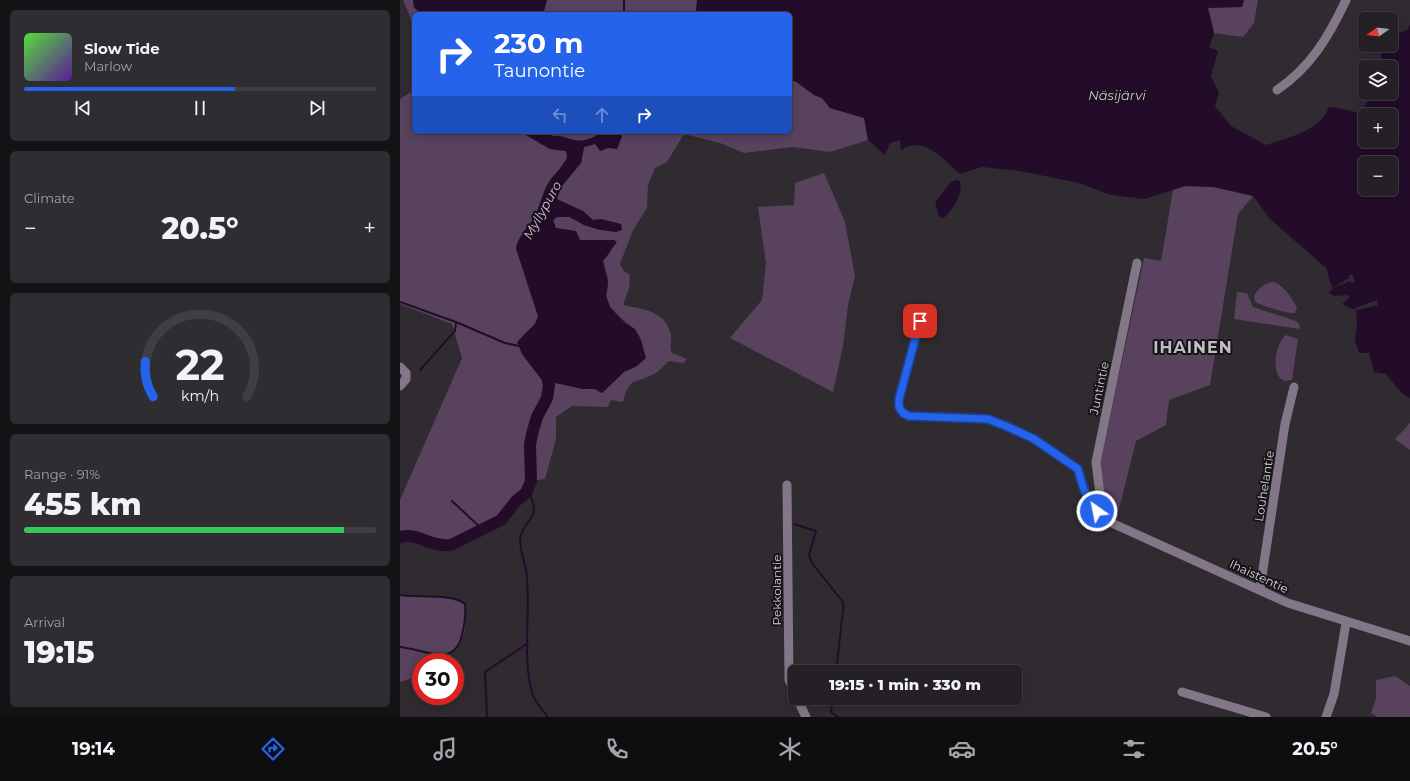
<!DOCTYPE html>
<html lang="en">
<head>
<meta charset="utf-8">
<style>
	:root { --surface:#242025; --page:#302d32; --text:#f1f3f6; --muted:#a3a3a7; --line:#413e42; --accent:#2563eb }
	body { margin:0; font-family:Montserrat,sans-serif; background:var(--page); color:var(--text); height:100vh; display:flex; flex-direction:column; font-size:15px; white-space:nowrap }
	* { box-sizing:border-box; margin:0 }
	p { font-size:13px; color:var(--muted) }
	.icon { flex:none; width:22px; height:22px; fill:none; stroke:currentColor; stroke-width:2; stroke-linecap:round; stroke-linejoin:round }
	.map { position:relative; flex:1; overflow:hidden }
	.sheet { display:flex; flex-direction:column; gap:10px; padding:10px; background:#141214; width:400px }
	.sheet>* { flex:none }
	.hud { position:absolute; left:12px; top:12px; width:380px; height:122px; border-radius:6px; box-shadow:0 2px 10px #0003,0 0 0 1px var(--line); background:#2563eb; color:#fff; overflow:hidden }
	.needle { width:26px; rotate:256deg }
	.controls { position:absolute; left:958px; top:12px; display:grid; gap:8px }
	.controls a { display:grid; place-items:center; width:40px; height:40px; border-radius:6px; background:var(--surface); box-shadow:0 2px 10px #0003,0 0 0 1px var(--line); font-size:20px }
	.speed { position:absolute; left:12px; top:653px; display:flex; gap:8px; font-size:20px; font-weight:700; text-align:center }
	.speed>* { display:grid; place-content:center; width:52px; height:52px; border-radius:50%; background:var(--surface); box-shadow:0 2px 10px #0003,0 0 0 1px var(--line); line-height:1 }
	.speed .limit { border:6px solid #d22; background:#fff; color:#111 }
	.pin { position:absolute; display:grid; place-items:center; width:34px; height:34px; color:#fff; margin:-17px; border-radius:8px; box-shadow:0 2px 6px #0006 }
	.me { position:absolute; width:44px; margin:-22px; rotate:327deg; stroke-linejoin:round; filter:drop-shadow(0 0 3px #0008) }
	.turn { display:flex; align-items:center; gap:14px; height:84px; padding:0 16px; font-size:18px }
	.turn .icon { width:52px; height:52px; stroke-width:2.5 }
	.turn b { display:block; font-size:28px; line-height:34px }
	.lanes { display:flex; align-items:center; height:38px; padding:0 16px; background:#0003; justify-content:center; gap:20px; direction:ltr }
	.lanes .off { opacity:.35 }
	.big { font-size:30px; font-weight:800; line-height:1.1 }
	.sheet .widget { flex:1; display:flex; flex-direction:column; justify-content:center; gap:6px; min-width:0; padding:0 14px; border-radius:6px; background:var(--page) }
	.sheet .dial { align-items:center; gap:0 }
	.dial svg { height:104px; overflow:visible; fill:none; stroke:var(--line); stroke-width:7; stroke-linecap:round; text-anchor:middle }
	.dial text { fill:var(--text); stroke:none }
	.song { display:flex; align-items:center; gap:12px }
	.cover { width:48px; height:48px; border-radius:6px; background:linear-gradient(135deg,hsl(110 70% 55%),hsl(270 70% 35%)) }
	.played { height:4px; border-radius:2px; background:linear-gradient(90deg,var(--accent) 60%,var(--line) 60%) }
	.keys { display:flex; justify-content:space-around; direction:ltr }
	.heat { display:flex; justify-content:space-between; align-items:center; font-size:22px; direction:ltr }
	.charge { height:6px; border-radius:3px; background:linear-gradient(90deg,#34c759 91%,var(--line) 0) }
	.trip { position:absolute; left:388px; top:665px; width:234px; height:40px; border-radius:6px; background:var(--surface); box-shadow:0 2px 10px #0003,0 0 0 1px var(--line); font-weight:800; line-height:40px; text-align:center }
	.tab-bar { display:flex; height:64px; justify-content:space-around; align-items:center; background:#0e0d0f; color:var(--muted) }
	.tab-bar .icon { width:28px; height:28px }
	.tab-bar .current { color:var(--accent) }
	.tab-bar b { font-size:18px; color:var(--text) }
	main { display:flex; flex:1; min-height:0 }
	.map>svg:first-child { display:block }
	.green { fill:#58425d }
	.water { fill:#230c29; fill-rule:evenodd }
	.pier { fill:#302b31 }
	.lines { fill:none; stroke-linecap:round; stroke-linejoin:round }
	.stream { stroke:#230c29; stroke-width:2 }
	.river { stroke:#230c29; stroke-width:12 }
	.minor { stroke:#837787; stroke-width:9 }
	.route-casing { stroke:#184099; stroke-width:10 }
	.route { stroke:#2563eb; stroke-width:7 }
	.labels { text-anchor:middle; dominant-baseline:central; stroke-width:4; stroke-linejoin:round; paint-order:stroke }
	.street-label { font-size:12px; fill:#d5d2d6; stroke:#171417 }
	.water-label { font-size:13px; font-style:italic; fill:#e1b4ed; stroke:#171417 }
	.district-label { font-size:16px; font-weight:bold; letter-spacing:1px; fill:#c2bcc4; stroke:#171417 }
</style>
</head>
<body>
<main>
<section class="sheet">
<div class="widget">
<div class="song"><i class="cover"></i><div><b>Slow Tide</b><p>Marlow</p></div></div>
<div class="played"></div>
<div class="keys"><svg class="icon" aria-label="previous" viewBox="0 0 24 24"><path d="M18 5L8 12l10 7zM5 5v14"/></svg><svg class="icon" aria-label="pause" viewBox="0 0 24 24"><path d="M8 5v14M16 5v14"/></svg><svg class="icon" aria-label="next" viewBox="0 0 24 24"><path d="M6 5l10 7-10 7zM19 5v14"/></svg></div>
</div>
<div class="widget"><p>Climate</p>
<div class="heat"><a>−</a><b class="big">20.5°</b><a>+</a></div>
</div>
<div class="widget dial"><svg viewBox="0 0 100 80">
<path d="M14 69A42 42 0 1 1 86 69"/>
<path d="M14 69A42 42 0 0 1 8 42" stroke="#2563eb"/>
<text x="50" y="56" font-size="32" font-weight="700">22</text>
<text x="50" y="72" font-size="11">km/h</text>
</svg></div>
<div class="widget"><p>Range · 91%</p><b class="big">455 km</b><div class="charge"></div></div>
<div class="widget"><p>Arrival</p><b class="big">19:15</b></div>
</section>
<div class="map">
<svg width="1010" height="717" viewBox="0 0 1010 717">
	<rect width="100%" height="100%" fill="#302b31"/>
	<g class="green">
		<polygon points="3,0 13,0 14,7 19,12 18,14 14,14 14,26"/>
		<polygon points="147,0 297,0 296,14 143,14"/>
		<polygon points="798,0 858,0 854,23 843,37 814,33 808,8"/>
		<path d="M390 81H395L414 95 422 98 430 108 465 118 468 140 430 152 393 147 344 153 323 144 284 134 267 162 255 168 248 185 247 208 233 230 220 264 224 271 230 275 229 288 223 305C243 309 266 311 271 335 272 342 269 347 272 353L287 359 283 363 269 361C264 365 259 372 254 374 233 385 230 376 223 402L211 400 208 407 172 406 156 417V439L145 479 131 481 126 493 116 501 101 520 51 545C32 548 18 532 0 537V500L62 358 52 324 0 304V99L14 90V132H121L150 149 166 151 168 157C162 167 155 173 149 182 142 192 141 206 134 217 128 227 118 236 116 249L138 316 135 324 122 336V354L142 380 183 389H195L202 393 224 372 237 366C238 359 241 350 241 342 241 330 217 318 210 306 203 293 209 293 208 282 208 275 204 268 203 261L209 254 214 240H180L166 229 160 230 155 228 153 220 157 217H169L184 225 216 232 201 219 193 220 183 211 157 200 161 187 181 163 184 147 195 144 217 149 222 136 217 132H390Z"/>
		<path d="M152 132H200C179 151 172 134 152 136Z"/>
		<polygon points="424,173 445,222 455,276 448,305 443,346 433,392 330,338 362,300 366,263 358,207 394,205 395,183"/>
		<polygon points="785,186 814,187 853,196 838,214 810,385 769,400 766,425 736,441 716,521 706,515 700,464 744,258 761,261 773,190"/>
		<path d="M873 282C884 285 892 298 897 308L895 313C891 315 860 305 855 302L854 296C858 288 864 283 873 282Z"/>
		<polygon points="837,292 847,293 853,307 896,321 899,324 900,329 834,319"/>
		<path d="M886 335 898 339 892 380 884 381C870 374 875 344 886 335Z"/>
		<polygon points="1010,423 1010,450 995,439"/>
		<path d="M0 595C17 598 53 593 65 604 67 621 66 645 49 654L48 661 21 662V673L16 677 0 682Z"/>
		<polygon points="995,676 1010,686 1010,717 977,717 971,713 976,698 976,680"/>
	</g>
	<g class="water">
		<polygon points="13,0 147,0 143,14 18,14 19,12 14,7"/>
		<path d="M297 0H844L842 7 808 8 814 33 809 47 818 51 811 76 819 93 815 106 831 126 866 145C889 137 919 132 929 107H934L959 113 974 93H991V67H982L981 55 987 45H991L992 37 1008 29 1010 23V398C999 393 994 383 986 374L974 372 969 353H959L955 340 957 324 956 311 942 304 949 298 948 295 935 296 929 293 933 288C929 282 929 275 926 268L870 219 853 196 814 187 785 186 745 199 711 195 679 183 620 171 582 167 560 174C544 160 524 135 501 150L500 140 490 143 485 155 468 140 464 118 430 108 422 98 414 95 395 81H390V14H296ZM965 115H991V141H965ZM965 163H991V189H965Z"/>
		<path d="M121 132H152V136C168 135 170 143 185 140 199 137 207 125 222 136L217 149 208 148 200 151 195 144 184 147 181 163 161 187 157 199 183 211 193 220 201 219 221 224 222 230 216 232 200 230 184 225 170 217H157L153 220 156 228 176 231 180 240H214L217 242 203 261 208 282 206 295 210 307 225 323 235 329 241 340 246 358 237 366 224 372 202 393 195 389H183L142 380 122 354 117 342 135 324 138 316 116 248C118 237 127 229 133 219 140 208 142 193 149 182 155 173 163 167 167 157L166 151 150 149Z"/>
		<path d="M556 180 560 181C563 196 553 208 544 218L539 217 535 202 550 183Z"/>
	</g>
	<g class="pier">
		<polygon points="952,274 955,281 952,283 950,281 931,289 949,278 948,276"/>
		<polygon points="977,300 978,305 953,311 950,310"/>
	</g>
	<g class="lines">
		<g class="stream">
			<polyline points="224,0 224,14"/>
			<polyline points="0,302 56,322 105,343 119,346"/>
			<polyline points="20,370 55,331 56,323"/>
			<path d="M128 489C130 495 134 503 134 509 134 520 121 526 120 539 120 552 126 564 127 578 130 613 123 655 131 689 133 700 141 708 148 717"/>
			<polyline points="52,501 82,529"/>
			<polyline points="394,524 416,531 409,555 412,563 443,602 443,610 436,672"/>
			<path d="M0 595C17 598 53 593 65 604 66 615 65 624 62 635 54 669 24 649 0 647"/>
			<polyline points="433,698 431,712 438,717"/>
			<polyline points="87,717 85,672 128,643"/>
		</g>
		<path class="river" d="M0 537C18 532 32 548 51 545L101 520 116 501 126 493 131 481 130 445 132 434 137 417 147 398 149 385 145 365"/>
		<g class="minor">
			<path d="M877 90C911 67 929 36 946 0"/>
			<path d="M523 309 499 399V407L503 413 509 416 588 419 609 427 634 439 678 469C683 490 689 502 703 519L888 603 1010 641"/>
			<polyline points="0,367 6,373 6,379 0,386"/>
			<polyline points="387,485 389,680 395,693"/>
			<polyline points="703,519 696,462 737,263"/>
			<polyline points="860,589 885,424 894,387"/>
			<polyline points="782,692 866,717"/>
			<polyline points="397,698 406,717"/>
			<polyline points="926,717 934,694 946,623"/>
		</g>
	</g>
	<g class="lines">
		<defs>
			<path id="route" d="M520 321 499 399V407L503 413 509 416 588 419 608 427 634 439 678 469C682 485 686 499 697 511"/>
		</defs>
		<use href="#route" class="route-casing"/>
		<use href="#route" class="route"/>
	</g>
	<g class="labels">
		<g class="street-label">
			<text transform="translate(699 388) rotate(-78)">Juntintie</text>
			<text transform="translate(864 486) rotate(-81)">Louhelantie</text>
			<text transform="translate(859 576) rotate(25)">Ihaistentie</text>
			<text transform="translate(376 590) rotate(-90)">Pekkolantie</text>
		</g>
		<g class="water-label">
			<text x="717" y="95">Näsijärvi</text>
			<text transform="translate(142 210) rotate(-61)">Myllypuro</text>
		</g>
		<g class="district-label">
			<text x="793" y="347">IHAINEN</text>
		</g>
	</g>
</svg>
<div class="controls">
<a><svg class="needle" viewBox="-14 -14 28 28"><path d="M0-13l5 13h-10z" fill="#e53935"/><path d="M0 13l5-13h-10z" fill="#a3a3a7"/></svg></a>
<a><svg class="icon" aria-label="layers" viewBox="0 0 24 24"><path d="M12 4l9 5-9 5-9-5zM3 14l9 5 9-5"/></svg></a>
<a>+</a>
<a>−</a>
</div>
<div class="speed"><div class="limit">30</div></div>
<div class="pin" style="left:520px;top:321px;background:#d93025"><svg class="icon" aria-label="arrive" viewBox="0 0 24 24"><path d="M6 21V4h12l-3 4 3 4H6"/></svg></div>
<svg class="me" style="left:697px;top:511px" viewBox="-20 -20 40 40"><circle r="17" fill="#2563eb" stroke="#fff" stroke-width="3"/><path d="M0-11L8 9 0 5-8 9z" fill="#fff"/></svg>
<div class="trip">19:15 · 1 min · 330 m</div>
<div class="hud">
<div class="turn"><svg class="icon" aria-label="right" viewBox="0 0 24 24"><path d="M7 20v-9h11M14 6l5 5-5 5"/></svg><div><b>230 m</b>Taunontie</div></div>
<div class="lanes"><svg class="icon off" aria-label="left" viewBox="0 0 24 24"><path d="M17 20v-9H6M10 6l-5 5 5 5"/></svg><svg class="icon off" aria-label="ahead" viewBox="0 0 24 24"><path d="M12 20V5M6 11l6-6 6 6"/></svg><svg class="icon" aria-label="right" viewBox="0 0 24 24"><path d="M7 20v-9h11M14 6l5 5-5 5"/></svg></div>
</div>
</div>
</main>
<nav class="tab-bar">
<b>19:14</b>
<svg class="icon current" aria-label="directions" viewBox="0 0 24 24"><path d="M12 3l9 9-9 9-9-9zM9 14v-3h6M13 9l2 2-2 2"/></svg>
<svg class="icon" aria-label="music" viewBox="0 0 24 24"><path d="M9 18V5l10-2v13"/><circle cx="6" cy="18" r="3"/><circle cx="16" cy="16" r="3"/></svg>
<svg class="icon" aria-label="phone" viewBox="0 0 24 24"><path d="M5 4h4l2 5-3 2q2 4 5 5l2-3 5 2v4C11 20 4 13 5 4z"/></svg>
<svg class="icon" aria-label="climate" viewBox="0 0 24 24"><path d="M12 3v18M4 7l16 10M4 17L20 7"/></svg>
<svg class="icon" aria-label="car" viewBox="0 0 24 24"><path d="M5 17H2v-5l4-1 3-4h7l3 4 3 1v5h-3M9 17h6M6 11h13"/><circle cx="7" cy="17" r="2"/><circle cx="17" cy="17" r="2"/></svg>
<svg class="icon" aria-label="filters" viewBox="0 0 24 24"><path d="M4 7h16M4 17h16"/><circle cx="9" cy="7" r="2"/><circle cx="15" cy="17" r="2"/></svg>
<b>20.5°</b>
</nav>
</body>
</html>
